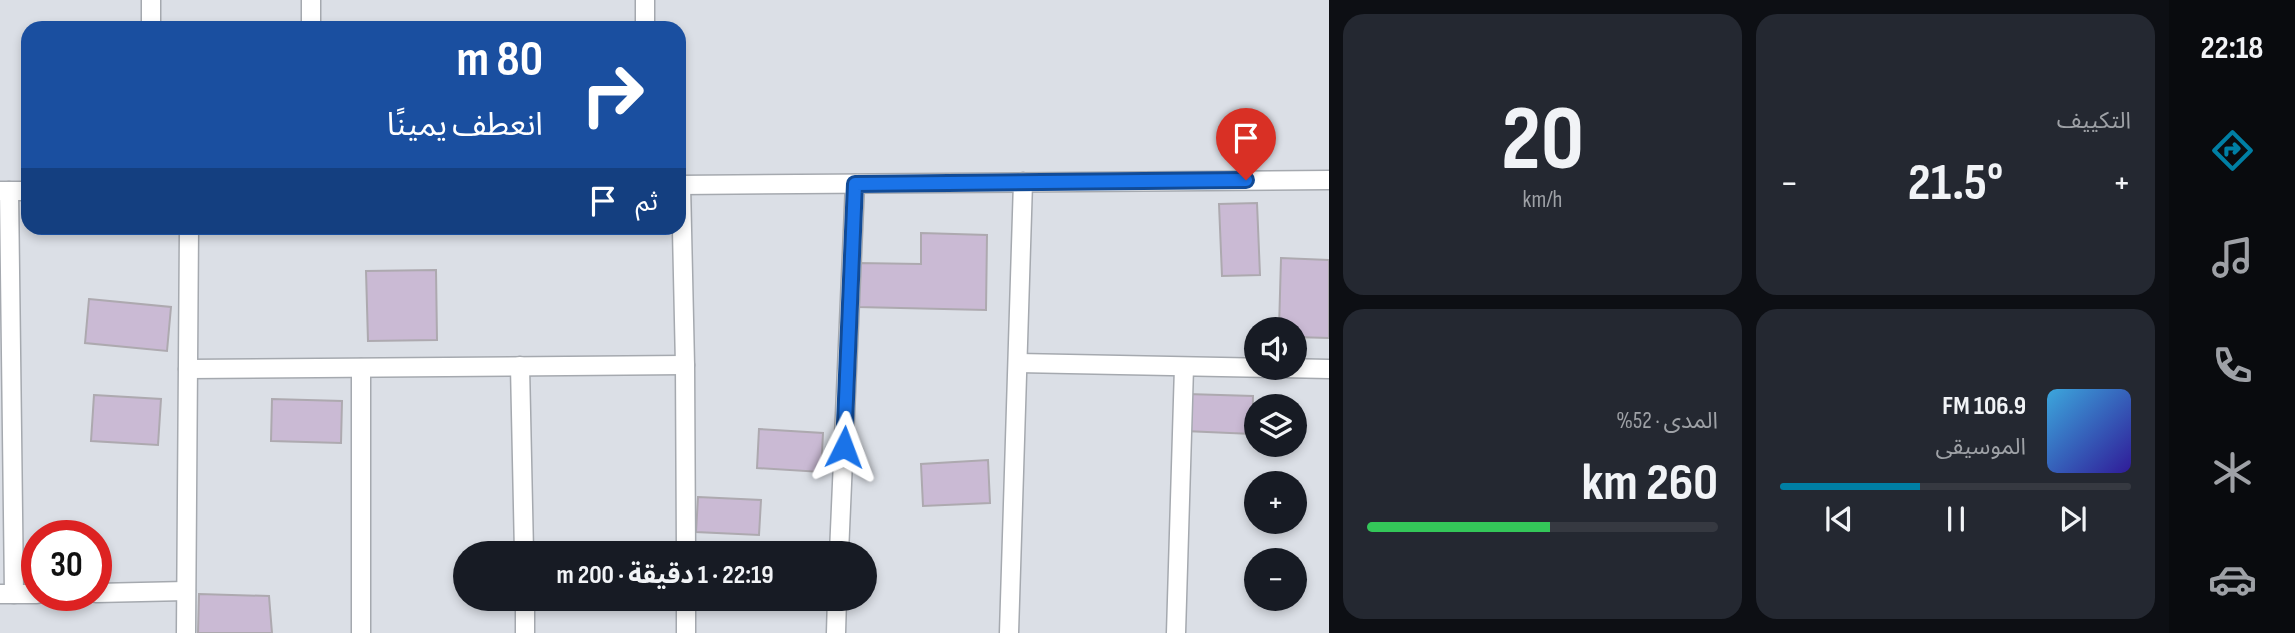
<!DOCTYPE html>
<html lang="ar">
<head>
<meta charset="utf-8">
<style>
	:root { --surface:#171b24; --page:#242831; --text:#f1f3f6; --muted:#9ea1a6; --line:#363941; --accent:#007fa4 }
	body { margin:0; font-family:"Sofia Sans Condensed","Noto Sans Arabic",sans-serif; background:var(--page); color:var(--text); direction:rtl; height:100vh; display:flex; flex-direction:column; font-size:26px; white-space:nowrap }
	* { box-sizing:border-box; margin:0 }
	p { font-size:23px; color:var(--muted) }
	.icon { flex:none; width:38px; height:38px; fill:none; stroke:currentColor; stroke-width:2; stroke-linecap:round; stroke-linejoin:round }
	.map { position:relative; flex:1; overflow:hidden; direction:ltr }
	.drawer { display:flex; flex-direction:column; gap:14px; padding:14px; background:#0d0f14; width:840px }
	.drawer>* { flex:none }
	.banner { position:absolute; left:21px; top:21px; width:665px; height:214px; border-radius:21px; box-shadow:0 4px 10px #0003; direction:rtl; background:#1a4fa0; color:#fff; overflow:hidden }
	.buttons { position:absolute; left:1244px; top:317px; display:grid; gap:14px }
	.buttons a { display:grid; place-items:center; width:63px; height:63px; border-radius:50%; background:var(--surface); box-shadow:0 4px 10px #0003; font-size:35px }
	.speed { position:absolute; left:21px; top:520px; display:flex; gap:14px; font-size:35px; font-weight:700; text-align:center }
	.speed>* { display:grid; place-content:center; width:91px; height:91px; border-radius:50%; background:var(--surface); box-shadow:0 4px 10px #0003; line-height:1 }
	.speed .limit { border:10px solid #d22; background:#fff; color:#111 }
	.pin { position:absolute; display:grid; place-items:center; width:60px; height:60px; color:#fff; margin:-72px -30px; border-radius:50% 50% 50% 0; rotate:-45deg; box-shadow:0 0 7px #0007 }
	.pin .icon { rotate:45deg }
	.me { position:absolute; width:77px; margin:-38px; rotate:3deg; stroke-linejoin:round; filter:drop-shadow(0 0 5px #0008) }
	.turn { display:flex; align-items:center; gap:24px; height:147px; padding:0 28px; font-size:32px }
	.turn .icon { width:91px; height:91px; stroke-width:2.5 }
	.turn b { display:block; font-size:49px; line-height:60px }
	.then { display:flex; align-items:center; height:66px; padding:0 28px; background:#0003; gap:14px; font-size:26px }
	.big { font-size:52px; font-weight:700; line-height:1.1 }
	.drawer .card { flex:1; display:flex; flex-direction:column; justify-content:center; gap:10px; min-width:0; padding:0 24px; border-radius:21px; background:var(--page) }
	.drawer .dial { align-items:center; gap:0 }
	.dial b { font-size:91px; line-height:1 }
	.song { display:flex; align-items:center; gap:21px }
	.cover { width:84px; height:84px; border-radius:10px; background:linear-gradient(135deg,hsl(200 70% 55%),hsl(250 70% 35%)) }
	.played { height:7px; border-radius:4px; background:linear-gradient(90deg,var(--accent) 40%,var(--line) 40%) }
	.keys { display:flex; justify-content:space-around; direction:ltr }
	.heat { display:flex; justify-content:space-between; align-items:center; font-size:38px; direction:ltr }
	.charge { height:10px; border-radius:5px; background:linear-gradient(90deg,#34c759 52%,var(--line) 0) }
	.drawer .tiles { flex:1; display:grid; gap:14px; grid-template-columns:repeat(2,1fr) }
	.trip { position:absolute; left:453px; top:541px; width:424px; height:70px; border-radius:35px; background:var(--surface); box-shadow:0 4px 10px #0003; font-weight:700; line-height:70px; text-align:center; direction:rtl }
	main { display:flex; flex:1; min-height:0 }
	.dock { display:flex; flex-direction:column; width:126px; justify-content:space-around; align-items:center; background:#090b0e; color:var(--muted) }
	.dock .icon { width:49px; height:49px }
	.dock .current { color:var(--accent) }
	.dock b { font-size:32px; color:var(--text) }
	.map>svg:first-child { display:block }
	.building { fill:#cabad4; stroke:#ada9af; stroke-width:2 }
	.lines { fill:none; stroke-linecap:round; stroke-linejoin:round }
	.minor-casing { stroke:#a5a9af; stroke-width:21 }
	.minor { stroke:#fff; stroke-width:18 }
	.route-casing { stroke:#114b97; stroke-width:18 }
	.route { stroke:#1a73e8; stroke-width:12 }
</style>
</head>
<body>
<main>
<nav class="dock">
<b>22:18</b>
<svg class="icon current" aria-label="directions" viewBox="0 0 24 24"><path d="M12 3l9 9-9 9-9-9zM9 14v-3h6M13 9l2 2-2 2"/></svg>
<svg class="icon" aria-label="music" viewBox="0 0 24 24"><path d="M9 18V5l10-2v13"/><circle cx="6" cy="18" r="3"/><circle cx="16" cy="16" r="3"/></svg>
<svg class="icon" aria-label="phone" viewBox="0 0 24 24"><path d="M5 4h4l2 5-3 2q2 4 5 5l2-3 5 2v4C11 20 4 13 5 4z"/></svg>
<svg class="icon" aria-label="climate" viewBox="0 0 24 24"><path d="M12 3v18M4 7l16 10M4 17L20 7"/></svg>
<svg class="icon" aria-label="car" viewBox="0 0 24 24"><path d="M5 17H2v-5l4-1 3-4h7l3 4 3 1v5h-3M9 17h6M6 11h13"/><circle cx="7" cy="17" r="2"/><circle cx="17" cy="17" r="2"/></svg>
</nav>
<section class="drawer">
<div class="tiles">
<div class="card"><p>التكييف</p>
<div class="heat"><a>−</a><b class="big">21.5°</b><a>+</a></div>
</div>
<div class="card dial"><b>20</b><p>km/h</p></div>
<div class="card">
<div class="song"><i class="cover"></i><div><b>106.9 FM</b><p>الموسيقى</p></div></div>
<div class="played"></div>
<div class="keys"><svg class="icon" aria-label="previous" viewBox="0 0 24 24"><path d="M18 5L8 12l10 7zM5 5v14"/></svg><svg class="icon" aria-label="pause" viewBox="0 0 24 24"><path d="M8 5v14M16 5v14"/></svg><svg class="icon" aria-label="next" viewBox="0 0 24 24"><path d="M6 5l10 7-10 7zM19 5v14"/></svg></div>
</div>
<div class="card"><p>المدى · 52%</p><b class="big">260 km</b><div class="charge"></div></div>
</div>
</section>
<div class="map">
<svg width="1329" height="633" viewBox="0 0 1329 633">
	<rect width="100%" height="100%" fill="#dbdfe6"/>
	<g class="building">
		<polygon points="1257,203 1260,275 1222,276 1219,204"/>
		<polygon points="921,233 987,235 986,310 858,307 858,263 921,264"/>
		<polygon points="1281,258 1329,260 1329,338 1295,337 1295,329 1279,329"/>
		<polygon points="436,270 437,340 368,341 366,271"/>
		<polygon points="89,299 171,307 167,351 85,343"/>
		<polygon points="1187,394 1253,396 1252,434 1185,431"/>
		<polygon points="94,395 161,399 158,445 91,441"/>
		<polygon points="272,399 342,401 341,443 271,441"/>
		<polygon points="759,429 823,433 821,472 757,468"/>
		<polygon points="988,460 990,503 923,506 921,464"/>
		<polygon points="698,497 761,500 759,535 696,532"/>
		<polygon points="199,594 269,596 272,633 198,633"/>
	</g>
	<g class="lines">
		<defs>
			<g id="minor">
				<polyline points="151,0 151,28"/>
				<polyline points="311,28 311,0"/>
				<polyline points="645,28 645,0"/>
				<polyline points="679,185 1329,180"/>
				<polyline points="681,185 685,365 686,553"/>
				<polyline points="0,191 28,191"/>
				<polyline points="9,191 14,594"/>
				<polyline points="1018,363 1329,369"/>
				<polyline points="520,366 524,553"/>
				<polyline points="361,368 361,633"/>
				<polyline points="188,369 685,365"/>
				<polyline points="839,553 855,184"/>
				<polyline points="96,593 186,591"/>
				<polyline points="0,594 37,594"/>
				<polyline points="525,598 525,633"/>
				<polyline points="686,598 686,633"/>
				<polyline points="186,633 189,228"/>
				<polyline points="836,633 837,598"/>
				<polyline points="1009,633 1023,182"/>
				<polyline points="1176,633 1184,367"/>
			</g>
		</defs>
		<use href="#minor" class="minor-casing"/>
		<use href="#minor" class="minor"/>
	</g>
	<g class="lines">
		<defs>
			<polyline id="route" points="844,447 855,184 1246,180"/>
		</defs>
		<use href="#route" class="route-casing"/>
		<use href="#route" class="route"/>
	</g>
</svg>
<div class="buttons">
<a><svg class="icon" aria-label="sound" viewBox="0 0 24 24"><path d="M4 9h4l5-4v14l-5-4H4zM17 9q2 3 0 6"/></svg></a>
<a><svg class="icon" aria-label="layers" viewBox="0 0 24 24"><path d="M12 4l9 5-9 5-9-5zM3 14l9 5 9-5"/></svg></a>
<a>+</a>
<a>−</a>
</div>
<div class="speed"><div class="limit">30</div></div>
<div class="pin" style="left:1246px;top:180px;background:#d93025"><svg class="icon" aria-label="arrive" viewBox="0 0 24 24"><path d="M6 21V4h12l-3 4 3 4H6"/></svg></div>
<svg class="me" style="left:844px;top:447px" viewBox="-20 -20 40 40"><path d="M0-17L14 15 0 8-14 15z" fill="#1a73e8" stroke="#fff" stroke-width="4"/></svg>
<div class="trip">22:19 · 1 دقيقة · 200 m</div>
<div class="banner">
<div class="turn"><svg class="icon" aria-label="right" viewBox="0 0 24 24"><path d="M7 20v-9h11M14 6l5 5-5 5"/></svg><div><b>80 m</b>انعطف يمينًا</div></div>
<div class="then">ثم<svg class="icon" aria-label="arrive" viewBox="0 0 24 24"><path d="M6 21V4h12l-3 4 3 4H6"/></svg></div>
</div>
</div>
</main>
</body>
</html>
